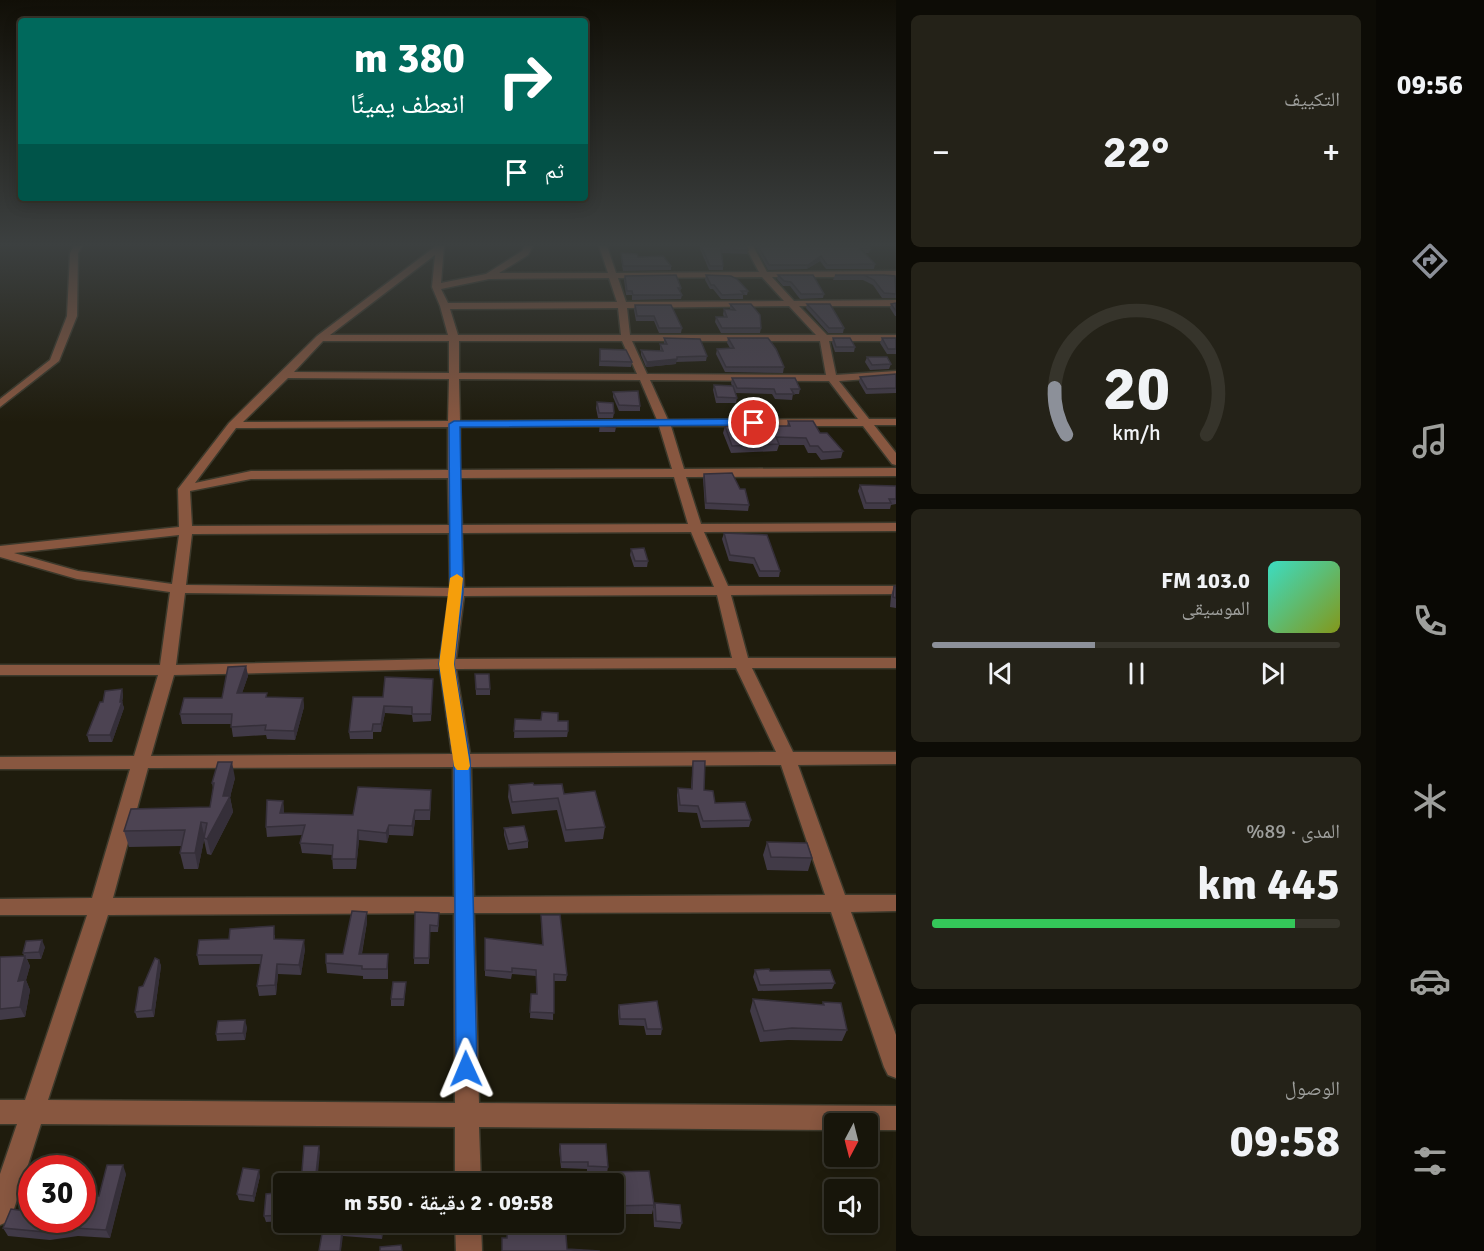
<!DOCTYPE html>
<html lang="ar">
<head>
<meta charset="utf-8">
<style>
	:root { --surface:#17150a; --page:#242218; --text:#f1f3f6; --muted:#9e9f9c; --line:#36342b; --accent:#8c9099 }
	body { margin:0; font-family:Signika,"Noto Naskh Arabic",sans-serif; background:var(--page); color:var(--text); direction:rtl; height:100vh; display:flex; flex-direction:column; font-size:22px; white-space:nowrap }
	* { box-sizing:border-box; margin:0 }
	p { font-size:20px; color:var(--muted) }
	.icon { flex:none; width:33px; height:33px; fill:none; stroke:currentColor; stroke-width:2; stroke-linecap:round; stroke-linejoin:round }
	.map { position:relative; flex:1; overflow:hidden; direction:ltr }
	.panel { display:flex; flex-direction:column; gap:15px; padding:15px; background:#0d0c06; width:480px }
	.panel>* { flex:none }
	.banner { position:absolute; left:18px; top:18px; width:570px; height:183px; border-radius:6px; box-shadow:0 3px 15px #0003,0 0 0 2px var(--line); direction:rtl; background:#00695c; color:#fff; overflow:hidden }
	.needle { width:39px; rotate:187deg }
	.controls { position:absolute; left:824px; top:1113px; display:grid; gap:12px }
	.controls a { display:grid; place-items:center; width:54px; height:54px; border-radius:6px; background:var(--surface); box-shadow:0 3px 15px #0003,0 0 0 2px var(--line); font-size:30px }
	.speed { position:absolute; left:18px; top:1155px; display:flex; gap:12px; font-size:30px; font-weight:700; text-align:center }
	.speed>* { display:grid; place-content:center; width:78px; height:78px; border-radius:50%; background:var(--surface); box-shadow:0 3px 15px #0003,0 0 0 2px var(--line); line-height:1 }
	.speed .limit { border:9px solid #d22; background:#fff; color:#111 }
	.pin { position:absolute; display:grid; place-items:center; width:51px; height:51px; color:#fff; margin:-26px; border:3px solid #fff; border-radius:50%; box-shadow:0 2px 6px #0007 }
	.me { position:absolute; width:66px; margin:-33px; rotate:359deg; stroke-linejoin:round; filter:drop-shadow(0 0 4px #0008) }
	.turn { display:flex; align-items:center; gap:21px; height:126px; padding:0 24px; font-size:27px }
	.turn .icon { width:78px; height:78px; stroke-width:2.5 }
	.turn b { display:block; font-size:42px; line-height:51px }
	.then { display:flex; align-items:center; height:57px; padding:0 24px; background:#0003; gap:12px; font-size:22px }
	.big { font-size:45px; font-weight:800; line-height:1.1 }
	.panel .widget { flex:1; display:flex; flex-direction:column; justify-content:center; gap:9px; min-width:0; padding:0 21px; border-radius:9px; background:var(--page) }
	.panel .dial { align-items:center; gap:0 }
	.dial svg { height:156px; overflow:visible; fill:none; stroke:var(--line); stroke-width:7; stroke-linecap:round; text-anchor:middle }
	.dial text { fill:var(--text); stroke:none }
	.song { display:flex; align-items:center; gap:18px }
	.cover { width:72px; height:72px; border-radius:9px; background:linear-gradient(135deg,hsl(170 70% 55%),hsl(70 70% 35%)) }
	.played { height:6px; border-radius:3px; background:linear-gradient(90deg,var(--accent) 40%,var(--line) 40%) }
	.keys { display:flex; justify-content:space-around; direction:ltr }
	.heat { display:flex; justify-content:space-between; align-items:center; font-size:33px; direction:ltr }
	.charge { height:9px; border-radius:4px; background:linear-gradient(90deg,#34c759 89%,var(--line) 0) }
	.trip { position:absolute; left:273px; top:1173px; width:351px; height:60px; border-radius:6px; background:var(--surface); box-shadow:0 3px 15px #0003,0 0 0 2px var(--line); font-weight:800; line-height:60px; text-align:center; direction:rtl }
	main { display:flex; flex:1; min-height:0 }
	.dock { display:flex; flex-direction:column; width:108px; justify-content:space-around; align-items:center; background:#090804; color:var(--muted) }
	.dock .icon { width:42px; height:42px }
	.dock .current { color:var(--accent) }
	.dock b { font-size:27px; color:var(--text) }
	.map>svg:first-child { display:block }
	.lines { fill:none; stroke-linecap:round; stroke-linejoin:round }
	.minor-casing { stroke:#3c392b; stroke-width:3 }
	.minor { fill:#885740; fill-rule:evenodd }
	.wall { fill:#413a47 }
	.shaded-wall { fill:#352f39 }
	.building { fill:#4c4352; stroke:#352f39; stroke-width:1.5 }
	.route { fill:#1a73e8; stroke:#114b97; stroke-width:1.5 }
	.slow { fill:#f59e0b }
</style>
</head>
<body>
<main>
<nav class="dock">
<b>09:56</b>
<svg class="icon current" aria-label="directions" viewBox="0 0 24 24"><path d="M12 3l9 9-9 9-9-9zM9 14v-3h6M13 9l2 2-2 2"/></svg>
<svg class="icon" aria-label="music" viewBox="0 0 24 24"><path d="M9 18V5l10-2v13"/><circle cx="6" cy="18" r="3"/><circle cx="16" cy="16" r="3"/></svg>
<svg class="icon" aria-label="phone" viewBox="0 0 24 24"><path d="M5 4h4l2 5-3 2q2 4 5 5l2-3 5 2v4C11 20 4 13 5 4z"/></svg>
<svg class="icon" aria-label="climate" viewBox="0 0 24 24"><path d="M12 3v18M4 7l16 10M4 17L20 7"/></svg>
<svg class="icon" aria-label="car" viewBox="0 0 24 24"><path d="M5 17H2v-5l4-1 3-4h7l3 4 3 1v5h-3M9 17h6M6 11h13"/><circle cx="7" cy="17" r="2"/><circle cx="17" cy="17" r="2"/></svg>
<svg class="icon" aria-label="filters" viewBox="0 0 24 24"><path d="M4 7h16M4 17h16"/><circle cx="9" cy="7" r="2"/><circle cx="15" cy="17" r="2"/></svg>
</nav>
<section class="panel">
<div class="widget"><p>التكييف</p>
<div class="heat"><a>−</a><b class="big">22°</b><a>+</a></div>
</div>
<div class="widget dial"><svg viewBox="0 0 100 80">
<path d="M14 69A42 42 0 1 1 86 69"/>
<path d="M14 69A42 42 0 0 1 8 45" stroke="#8c9099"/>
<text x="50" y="56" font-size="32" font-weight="700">20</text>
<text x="50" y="72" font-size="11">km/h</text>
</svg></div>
<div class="widget">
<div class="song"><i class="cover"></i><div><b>103.0 FM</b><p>الموسيقى</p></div></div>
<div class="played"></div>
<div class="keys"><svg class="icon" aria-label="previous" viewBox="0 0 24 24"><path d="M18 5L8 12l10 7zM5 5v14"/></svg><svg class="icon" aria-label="pause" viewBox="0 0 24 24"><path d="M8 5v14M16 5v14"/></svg><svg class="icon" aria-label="next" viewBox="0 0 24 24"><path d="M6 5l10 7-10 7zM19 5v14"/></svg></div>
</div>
<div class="widget"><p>المدى · 89%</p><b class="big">445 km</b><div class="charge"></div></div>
<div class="widget"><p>الوصول</p><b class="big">09:58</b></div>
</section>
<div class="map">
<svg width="896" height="1251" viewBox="0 0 896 1251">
	<rect width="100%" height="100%" fill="#1f1c0d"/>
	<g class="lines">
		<defs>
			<g id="minor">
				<polygon points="74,246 82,246 78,253 77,316 59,361 0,407 0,399 50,360 67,316 70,253"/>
				<path d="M436 246H444L441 283 486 274 522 251 525 246H533L528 255 499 273H608L599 246H607L616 273 759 272 745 246H753L767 272 896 271V277H772L794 301 896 300V306H799L827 335H896V341H829L836 375 896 371V377L839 381 869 419H896V425H874L896 453V465L892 464 863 426H671L684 469 896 468V476L686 477 701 524 896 523V531L704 532 728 586H896V594L731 595 748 658H896V668H752L793 752H896V764L798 765 845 895H896V911L851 912 896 1035V1078L888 1075 884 1067 831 912 474 913 479 1103 896 1106V1130H867V1124H834V1130L479 1127 481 1184H455V1127L41 1124 13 1212 9 1221 0 1225V1174L17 1124H0V1100H25L87 915H0V899L92 898 130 769H0V757L134 756 158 675H0V665H160L170 592 77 579 0 557V546L179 527 178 489 229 423 317 336ZM435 255 432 287 440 306 448 335H330ZM762 277 784 301 626 302 618 278ZM609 278 617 302 448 303 441 289 489 279ZM789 306 816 335H630L627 308ZM618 308 621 335H458L450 309ZM323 341H449V373L294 372ZM459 341H622L637 374 459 373ZM632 341H820L826 375 647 374ZM288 378 449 379 448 421 243 422ZM459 379 640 380 657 420 460 421ZM650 380 829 381 858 419 668 420ZM659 426 672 469 460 470V427ZM448 427V470L251 471 195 483 236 428ZM674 477 688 524 462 525 460 478ZM448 478 449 525 192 526 190 491 251 479ZM691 532 714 587 464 588 462 533ZM449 533 450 588 186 585 192 534ZM179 535 172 584 78 571 14 553ZM185 593 449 596 440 659 176 665ZM717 595 732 658 456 659 464 596ZM736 668 776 752 470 754 456 669ZM440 669 452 754 151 756 174 675ZM781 765 825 895 474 897 471 767ZM453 767 454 897 113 898 148 768ZM454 913 455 1103 48 1100 108 915Z"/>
				<polygon points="455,1222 481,1222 482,1251 456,1251"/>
			</g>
		</defs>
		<use href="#minor" class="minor-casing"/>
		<use href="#minor" class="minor"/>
	</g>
	<g class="wall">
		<polygon points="700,246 746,246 748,250 747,254 722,253 723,266 723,270 709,270 700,249"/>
		<polygon points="755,246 868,246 870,249 869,253 864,253 875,264 874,269 826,269 820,261 807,269 768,270"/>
		<polygon points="621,253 671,266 671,270 623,271 621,258"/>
		<polygon points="706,275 748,291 747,295 743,295 743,299 721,299 713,289 710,289 705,280"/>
		<polygon points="778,275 824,294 823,298 800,299 790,286 783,286 777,279"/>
		<polygon points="835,275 884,275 896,277 896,298 882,298 873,285 863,280 833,280"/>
		<polygon points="625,276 681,288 680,292 682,295 681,299 632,300 632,295 626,295 624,280"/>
		<polygon points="896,303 896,316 895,316 890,308 891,304"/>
		<polygon points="730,304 761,328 760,333 721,333 715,322 716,317 724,317 723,314 724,309 730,310"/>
		<polygon points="807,304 844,328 843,333 828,333 806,308"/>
		<polygon points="635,305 682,328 681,333 659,333 654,321 636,321 634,310"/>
		<polygon points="664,338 707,356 706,361 676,362 676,364 646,367 641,355 641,350 660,351 660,344 664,344"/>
		<polygon points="728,338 784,367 783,373 725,372 716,354 717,349 730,348 727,343"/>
		<polygon points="833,338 855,347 854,352 835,352 832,343"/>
		<polygon points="882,338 896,338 896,354 887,354 880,343"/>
		<polygon points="600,349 632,362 631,367 599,366"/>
		<polygon points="867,357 891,364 889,369 870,370 865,362"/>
		<polygon points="896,374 896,393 866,394 859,382 860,377"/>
		<polygon points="732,378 800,389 799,394 793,394 792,400 775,399 772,394 736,393 734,390 737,398 736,403 716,403 713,390 714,385 732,386 731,383"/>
		<polygon points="613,392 640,406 640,411 619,411 613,397"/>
		<polygon points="597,402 614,413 613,418 598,418 596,408"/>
		<polygon points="788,421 820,433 843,451 841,458 821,460 816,453 808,453 804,445 779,445 777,451 731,453 723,433 725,426 787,426"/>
		<polygon points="600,423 616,427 615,432 599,432"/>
		<polygon points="704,474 749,505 748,511 705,509 703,479"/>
		<polygon points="860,485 896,486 896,504 891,505 890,509 864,509 858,491"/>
		<polygon points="724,533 780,571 779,577 759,577 753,564 729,561 722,539"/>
		<polygon points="631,549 648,561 647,567 634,567 630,555"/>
		<polygon points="894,586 896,586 896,608 890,607 891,596"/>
		<polygon points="246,666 248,676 242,693 267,697 303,698 304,707 295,740 267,739 266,735 233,737 231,724 182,724 180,714 222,698"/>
		<polygon points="475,674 490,689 490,695 476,695"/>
		<polygon points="433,679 431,721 413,722 412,715 385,713 381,732 373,732 373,739 350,739 349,732 383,697"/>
		<polygon points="122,689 123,696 122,702 124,708 112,742 89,742 87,735 103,702"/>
		<polygon points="515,719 558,721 568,731 567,737 514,738"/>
		<polygon points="693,761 704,790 715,803 751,820 749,827 701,828 697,813 678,812 677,795 678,788 691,789"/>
		<polygon points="235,778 230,797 233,812 211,855 207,854 204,840 198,869 184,869 180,853 182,846 129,847 124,831 210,807 213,788 212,783"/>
		<polygon points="509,785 534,785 564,794 605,827 603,839 565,842 557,810 512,814 508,797"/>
		<polygon points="431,799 430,820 415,820 413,836 389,835 387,843 359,840 356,869 333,869 332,855 302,853 300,843 302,835 267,837 266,827 283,801 284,813 353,815"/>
		<polygon points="504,828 528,841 528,848 508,850 504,835"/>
		<polygon points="767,842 812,858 808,871 767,870 763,855"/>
		<polygon points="367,912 367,922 362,954 388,954 388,979 363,979 363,976 327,973 326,963 343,954"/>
		<polygon points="415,912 439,920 438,932 430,932 429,964 414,964"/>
		<polygon points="541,915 567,975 566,981 554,981 553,1020 530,1018 531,994 536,994 536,976 512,974 511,979 485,976 485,938 542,945"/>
		<polygon points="275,935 275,939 305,949 301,975 278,974 276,995 259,996 257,986 261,964 199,965 197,955 229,939"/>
		<polygon points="45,947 41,959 27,959 30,966 26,980 30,990 25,1017 0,1020 0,957 24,956 23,953"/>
		<polygon points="159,960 161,966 154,1017 137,1018 135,1012 143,986"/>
		<polygon points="755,970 770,971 835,983 832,989 758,991 753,977"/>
		<polygon points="406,982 404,1006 391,1006 391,999"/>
		<polygon points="753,999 822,1005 823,1002 847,1030 842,1041 788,1040 760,1042 750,1011"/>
		<polygon points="619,1005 662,1029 661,1035 646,1035 644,1026 619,1025 618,1011"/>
		<polygon points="247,1027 245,1040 217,1041 216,1034"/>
		<polygon points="560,1144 608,1167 607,1173 587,1172 587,1169 561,1168 559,1150"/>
		<polygon points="608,1172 654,1205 652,1214 614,1214 614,1184 606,1184"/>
		<polygon points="126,1174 110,1238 78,1236 50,1240 8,1236 3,1228 32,1220 99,1196"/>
		<polygon points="260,1176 254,1202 239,1200 237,1194"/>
		<polygon points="284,1192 284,1221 266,1222 264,1216"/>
		<polygon points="655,1203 682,1223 680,1229 654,1227 653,1209"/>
		<polygon points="324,1222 384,1222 382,1239 343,1236"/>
		<polygon points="508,1222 594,1222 592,1232 566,1232 567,1249 600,1251 502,1251 502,1238 507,1238"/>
	</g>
	<g class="shaded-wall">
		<polygon points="821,256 820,261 807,269 808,265"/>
		<polygon points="677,359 676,364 646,367 647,362"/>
		<polygon points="246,666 248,676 239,702 237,693"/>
		<polygon points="122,689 123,696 122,702 124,708 112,742 110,735 120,702"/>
		<polygon points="303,698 304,707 295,740 294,731"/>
		<polygon points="384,706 385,713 381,732 381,724"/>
		<polygon points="232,762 235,778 230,797 233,812 211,855 207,839 223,796"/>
		<polygon points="283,801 284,811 282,822 280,813"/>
		<polygon points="415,810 415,820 413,836 412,826"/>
		<polygon points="201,822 205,838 204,838 204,840 198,869 195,853"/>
		<polygon points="389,825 389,835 387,843 386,833"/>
		<polygon points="358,830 359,840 356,869 356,859"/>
		<polygon points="367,912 367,922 360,963 359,954"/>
		<polygon points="42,940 45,947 41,959 39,952"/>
		<polygon points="304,940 305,949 301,975 299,965"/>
		<polygon points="25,956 30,966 26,980 30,990 25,1017 20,1007 18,981"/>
		<polygon points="159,960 161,966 154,1017 152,1010"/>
		<polygon points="277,964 278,974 276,995 275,985"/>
		<polygon points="245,1020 247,1027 245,1040 243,1033"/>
		<polygon points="319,1146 320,1152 317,1184 315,1184"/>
		<polygon points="123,1165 126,1174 110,1238 106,1230"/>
		<polygon points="259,1170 260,1176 254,1202 253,1196"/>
		<polygon points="383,1222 384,1222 382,1239 381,1233"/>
		<polygon points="342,1230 343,1236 341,1251 340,1251"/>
	</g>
	<g class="building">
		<polygon points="701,246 746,246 748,250 721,249 723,266 710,266"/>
		<polygon points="758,246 868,246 870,249 860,248 875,264 827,265 821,256 808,265 769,265"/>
		<polygon points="621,253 637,254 638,257 663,256 671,266 623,266"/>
		<polygon points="676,275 681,288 678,288 682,295 633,295 632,291 627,291 625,276"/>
		<polygon points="706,275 731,276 737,279 748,291 741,291 744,294 722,295 714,285 711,285"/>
		<polygon points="778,275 813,275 824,294 801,294 791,282 784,281"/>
		<polygon points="835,275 884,275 895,276 896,294 884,293 874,280 864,275"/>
		<polygon points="896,303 896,311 891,304"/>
		<polygon points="730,304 751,304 760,315 761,328 722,328 716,317 727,317 724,309 735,310"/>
		<polygon points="807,304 830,304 844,328 829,328"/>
		<polygon points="635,305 671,305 682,328 659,328 654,316 637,316"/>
		<polygon points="664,338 700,339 707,356 677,357 677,359 647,362 641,350 663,351 660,344 667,344"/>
		<polygon points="728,338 768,338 776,349 784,367 726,367 717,349 734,348"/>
		<polygon points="833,338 850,338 855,347 836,347"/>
		<polygon points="882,338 896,338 896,349 888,349"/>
		<polygon points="600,349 626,350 632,362 600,361"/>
		<polygon points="867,357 887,357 891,364 872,365"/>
		<polygon points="896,374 896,388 867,389 860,377"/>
		<polygon points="732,378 795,378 800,389 791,389 794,394 776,394 774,389 737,388"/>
		<polygon points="714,385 733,386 737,398 717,397"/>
		<polygon points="638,391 640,406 619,405 613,392"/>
		<polygon points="597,402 613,403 614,413 599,413"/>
		<polygon points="788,421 813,421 820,433 827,433 843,451 823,452 818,446 810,446 806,438 776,437 779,444 732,446 725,426 790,426"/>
		<polygon points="600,423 615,423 616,427 600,426"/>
		<polygon points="732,473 740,489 745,489 749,505 706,503 704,474"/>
		<polygon points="860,485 896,486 896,499 889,499 891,503 866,503"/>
		<polygon points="724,533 767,535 780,571 760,571 754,558 730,555"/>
		<polygon points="644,548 648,561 635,561 631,549"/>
		<polygon points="894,586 896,586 896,598 893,597"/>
		<polygon points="246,666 237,693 267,693 266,697 303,698 294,731 265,730 266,725 231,727 232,714 180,714 184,698 222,698 228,667"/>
		<polygon points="475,674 489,674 490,689 476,689"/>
		<polygon points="385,677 433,679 431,714 412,714 412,707 384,706 381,724 373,724 372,731 349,732 353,697 383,697"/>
		<polygon points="122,689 120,702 122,702 110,735 87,735 100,702 103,702 105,691"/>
		<polygon points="542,712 558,713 558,721 568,721 568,731 514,731 515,719 541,720"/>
		<polygon points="693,761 705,761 704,790 713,791 715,803 745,802 751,820 703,821 698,806 680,805 678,788 692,789"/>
		<polygon points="218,762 232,762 223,796 230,796 207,839 204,838 207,823 201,822 195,853 180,853 185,830 124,831 131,809 210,807 214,783 212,783"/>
		<polygon points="533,783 534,785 562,784 564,794 595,791 605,827 566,830 558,798 512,802 509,785"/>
		<polygon points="358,787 431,790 430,810 415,810 412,826 389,825 386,833 358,830 356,859 332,859 333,845 300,843 305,825 266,827 267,800 283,801 280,813 353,815"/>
		<polygon points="524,826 528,841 509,844 504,828"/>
		<polygon points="767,842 807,843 812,858 771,857"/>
		<polygon points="352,911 367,912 359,954 388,954 387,969 362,969 362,966 326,963 326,954 343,954"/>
		<polygon points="415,912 439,913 438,926 430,925 429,958 414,958"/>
		<polygon points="541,915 560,915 567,975 554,974 554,1013 530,1012 531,994 537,994 536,970 512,968 512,972 485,970 485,938 543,945"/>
		<polygon points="274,926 274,939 304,940 299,965 277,964 275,985 257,986 262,955 197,955 199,940 229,939 230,929"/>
		<polygon points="42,940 39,952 23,953 26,941"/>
		<polygon points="25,956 18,981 25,980 20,1007 0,1009 0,957"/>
		<polygon points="155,958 159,960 152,1010 135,1012 139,987 143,986"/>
		<polygon points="769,969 770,971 830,970 835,983 760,985 755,970"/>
		<polygon points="393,982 406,982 404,999 391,999"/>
		<polygon points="753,999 824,1005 823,1002 841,1003 847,1030 792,1028 764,1031"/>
		<polygon points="657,1001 662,1029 647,1029 645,1019 620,1019 619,1005"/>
		<polygon points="245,1020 243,1033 216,1034 218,1021"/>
		<polygon points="560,1144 606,1144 608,1167 588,1166 588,1162 561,1162"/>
		<polygon points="304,1146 319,1146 315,1183 301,1183"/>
		<polygon points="107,1165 123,1165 106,1230 74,1228 45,1232 3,1228 11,1209 32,1212 32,1220 82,1220 82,1196 99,1196"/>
		<polygon points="243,1168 259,1170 253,1196 237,1194"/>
		<polygon points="649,1171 654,1205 614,1206 614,1184 610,1184 608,1172"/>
		<polygon points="392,1176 409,1177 408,1184 392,1184"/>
		<polygon points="284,1192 284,1215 264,1216 266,1194"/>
		<polygon points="655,1203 680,1205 682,1223 656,1221"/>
		<polygon points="324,1222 383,1222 381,1233 342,1230 340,1251 319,1251"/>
		<polygon points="508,1222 594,1222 565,1223 567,1249 600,1251 502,1251 502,1238 507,1238"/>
		<polygon points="401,1245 402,1251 380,1251 380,1247"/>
	</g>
	<linearGradient id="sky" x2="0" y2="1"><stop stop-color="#110f07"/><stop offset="0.58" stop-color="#3c4040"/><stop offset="1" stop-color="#3c4040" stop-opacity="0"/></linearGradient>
	<rect width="896" height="422" fill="url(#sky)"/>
	<polygon class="route" points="754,419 759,423 758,425 460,427 463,592 454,664 470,760 477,1069 474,1076 466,1079 459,1076 456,1069 454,760 439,664 450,592 449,424 454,421"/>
	<polygon class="slow" points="457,574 463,578 454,664 470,766 468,770 457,770 454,766 439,664 450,578"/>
</svg>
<div class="controls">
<a><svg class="needle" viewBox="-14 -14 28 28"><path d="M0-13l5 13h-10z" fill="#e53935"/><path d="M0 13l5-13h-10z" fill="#9e9f9c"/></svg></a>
<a><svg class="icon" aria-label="sound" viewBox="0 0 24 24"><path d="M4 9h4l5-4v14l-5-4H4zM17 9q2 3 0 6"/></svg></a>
</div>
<div class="speed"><div class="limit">30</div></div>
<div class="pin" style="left:754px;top:423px;background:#d93025"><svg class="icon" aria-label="arrive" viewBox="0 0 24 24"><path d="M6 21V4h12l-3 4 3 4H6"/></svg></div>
<svg class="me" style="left:466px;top:1069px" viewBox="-20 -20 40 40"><path d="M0-17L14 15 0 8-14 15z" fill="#1a73e8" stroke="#fff" stroke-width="4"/></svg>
<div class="trip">09:58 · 2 دقيقة · 550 m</div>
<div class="banner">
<div class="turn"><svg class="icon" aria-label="right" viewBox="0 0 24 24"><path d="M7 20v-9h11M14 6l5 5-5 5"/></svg><div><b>380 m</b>انعطف يمينًا</div></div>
<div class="then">ثم<svg class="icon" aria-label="arrive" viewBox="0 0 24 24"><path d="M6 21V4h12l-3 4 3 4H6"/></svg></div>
</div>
</div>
</main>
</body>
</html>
